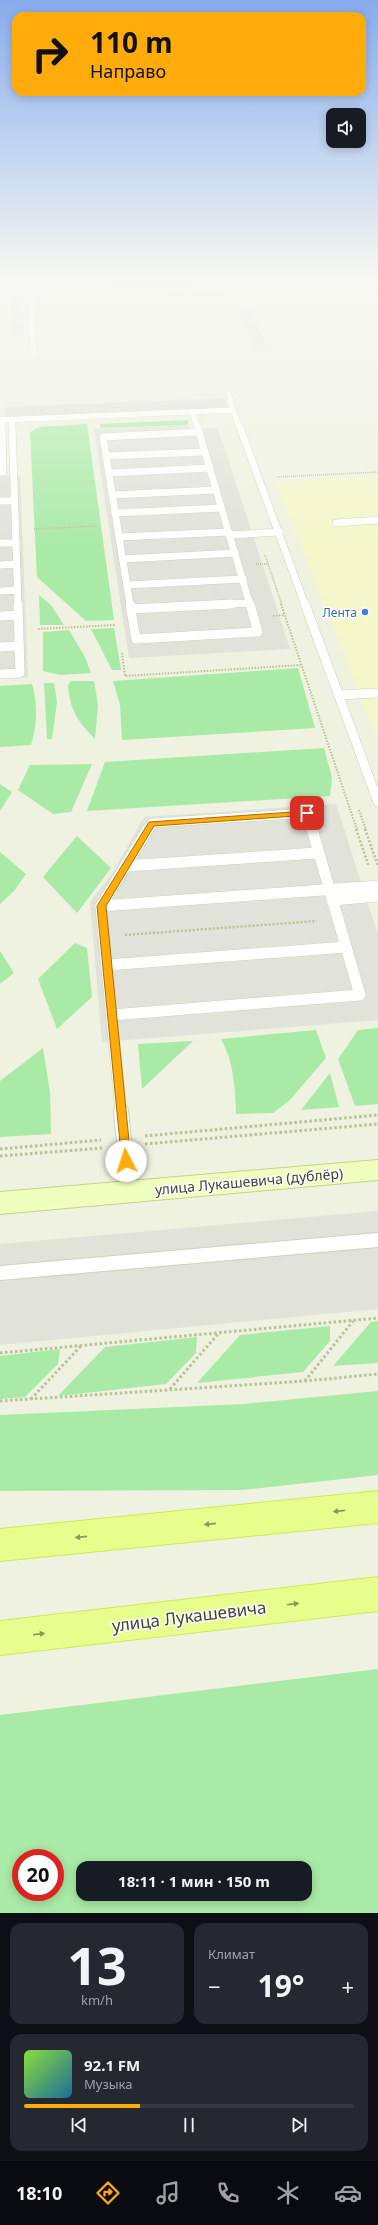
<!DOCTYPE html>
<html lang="ru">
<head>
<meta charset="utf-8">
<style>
	:root { --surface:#171b24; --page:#242831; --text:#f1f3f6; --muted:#9ea1a6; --line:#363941; --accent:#ffab0b }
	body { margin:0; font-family:"Noto Sans",sans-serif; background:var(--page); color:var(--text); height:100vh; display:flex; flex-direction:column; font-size:15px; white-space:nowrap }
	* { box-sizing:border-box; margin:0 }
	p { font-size:13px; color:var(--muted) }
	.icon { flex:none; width:22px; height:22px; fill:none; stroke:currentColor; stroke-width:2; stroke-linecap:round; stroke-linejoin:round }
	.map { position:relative; height:1913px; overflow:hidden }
	.sheet { display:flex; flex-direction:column; gap:10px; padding:10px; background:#0d0f14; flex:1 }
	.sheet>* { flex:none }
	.hud { position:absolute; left:12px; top:12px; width:354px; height:84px; border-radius:12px; box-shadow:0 2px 10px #0003; background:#ffab0b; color:#111; overflow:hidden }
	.fabs { position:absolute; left:326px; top:108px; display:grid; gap:8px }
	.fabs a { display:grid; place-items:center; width:40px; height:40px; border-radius:8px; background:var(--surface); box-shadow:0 2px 10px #0003; font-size:20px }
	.speed { position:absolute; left:12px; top:1849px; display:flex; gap:8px; font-size:20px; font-weight:700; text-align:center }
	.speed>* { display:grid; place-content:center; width:52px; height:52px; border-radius:50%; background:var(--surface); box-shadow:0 2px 10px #0003; line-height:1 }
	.speed .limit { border:6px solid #d22; background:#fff; color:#111 }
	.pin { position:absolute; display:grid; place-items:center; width:34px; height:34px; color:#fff; margin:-17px; border-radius:8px; box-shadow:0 2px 6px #0006 }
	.me { position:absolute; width:44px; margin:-22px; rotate:355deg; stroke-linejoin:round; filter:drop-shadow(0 0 3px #0008) }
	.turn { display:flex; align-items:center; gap:14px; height:84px; padding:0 12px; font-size:18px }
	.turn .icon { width:52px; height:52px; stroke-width:2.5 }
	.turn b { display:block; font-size:28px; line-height:34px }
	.big { font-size:30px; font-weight:700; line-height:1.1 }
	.sheet .tile { flex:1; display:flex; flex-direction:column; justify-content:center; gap:6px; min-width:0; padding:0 14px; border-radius:12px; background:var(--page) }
	.sheet .dial { align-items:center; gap:0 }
	.dial b { font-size:52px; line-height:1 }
	.song { display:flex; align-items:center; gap:12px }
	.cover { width:48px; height:48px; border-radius:6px; background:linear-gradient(135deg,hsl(90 70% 55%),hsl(200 70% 35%)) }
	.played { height:4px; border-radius:2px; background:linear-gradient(90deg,var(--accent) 35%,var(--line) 35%) }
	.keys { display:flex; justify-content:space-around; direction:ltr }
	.heat { display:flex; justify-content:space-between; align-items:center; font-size:22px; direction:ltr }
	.sheet .tiles { flex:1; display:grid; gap:10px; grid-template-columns:1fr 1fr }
	.tile:last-child { grid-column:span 2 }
	.trip { position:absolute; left:76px; top:1861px; width:236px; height:40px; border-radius:12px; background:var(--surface); box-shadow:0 2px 10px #0003; font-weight:700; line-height:40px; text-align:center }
	.dock { display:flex; height:64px; justify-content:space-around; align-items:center; background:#090b0e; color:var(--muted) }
	.dock .icon { width:28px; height:28px }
	.dock .selected { color:var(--accent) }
	.dock b { font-size:18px; color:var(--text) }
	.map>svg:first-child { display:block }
	.commercial { fill:#f3f7c9 }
	.green { fill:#a8eaa6; fill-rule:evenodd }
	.parking { fill:#e1e2da }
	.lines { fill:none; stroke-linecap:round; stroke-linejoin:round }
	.lane-far4-casing { stroke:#ced3b7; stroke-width:6 }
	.lane-far3-casing { stroke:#ced3b7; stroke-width:8 }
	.lane-far2-casing { stroke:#ced3b7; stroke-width:10 }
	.lane-far1-casing { stroke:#ced3b7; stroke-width:12 }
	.lane-casing { stroke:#ced3b7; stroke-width:16 }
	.secondary-casing { stroke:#c1d38a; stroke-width:2 }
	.primary-casing { stroke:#cdec55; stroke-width:2 }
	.path-far3 { stroke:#bac193; stroke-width:1.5; stroke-dasharray:1 1; stroke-linecap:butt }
	.path-far2 { stroke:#bac193; stroke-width:2; stroke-dasharray:1.5 1.5; stroke-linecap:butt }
	.path-far1 { stroke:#bac193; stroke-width:2.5; stroke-dasharray:2 2; stroke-linecap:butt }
	.path { stroke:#bac193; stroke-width:3; stroke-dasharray:2.5 2.5; stroke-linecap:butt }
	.lane-far4 { stroke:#fff; stroke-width:5.5 }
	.lane-far3 { stroke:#fff; stroke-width:7 }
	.lane-far2 { stroke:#fff; stroke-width:9 }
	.lane-far1 { stroke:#fff; stroke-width:11 }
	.lane { stroke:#fff; stroke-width:14 }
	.secondary { fill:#eeffbe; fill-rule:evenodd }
	.primary { fill:#e6ff8d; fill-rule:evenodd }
	.oneway { fill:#8b985b }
	.route { fill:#ffab0b; stroke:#a66f07 }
	.shop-dot { fill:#3f7fe0; stroke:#fff; stroke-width:1.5 }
	.labels { text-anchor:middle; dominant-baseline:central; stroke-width:3; stroke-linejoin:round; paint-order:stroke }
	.far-shop-label { font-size:12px; fill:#366cbe; stroke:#fff; text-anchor:end }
	.street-label { font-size:14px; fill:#414332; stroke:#fff }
	.near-street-label { font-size:17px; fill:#414332; stroke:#fff }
</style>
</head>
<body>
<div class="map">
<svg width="378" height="1913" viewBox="0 0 378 1913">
	<rect width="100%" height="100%" fill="#eff2e1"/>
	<polygon class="commercial" points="378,476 378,740 275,482"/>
	<g class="green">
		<polygon points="112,283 215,283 216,285 114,288"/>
		<polygon points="188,420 188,425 101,428 100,424"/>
		<polygon points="87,424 114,620 86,621 37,577 30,432 39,427"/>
		<polygon points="39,595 51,605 64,625 40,625"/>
		<polygon points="114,628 121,670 112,670 91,629"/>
		<polygon points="69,630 85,657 91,673 60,675 43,671 43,632"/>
		<polygon points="298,668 315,728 122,740 120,705 113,681"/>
		<path d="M71 681H94L98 705 95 739C77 721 70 710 68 685Z"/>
		<polygon points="44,683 54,683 57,702 52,739 47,739"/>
		<path d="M32 684C38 704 37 726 31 745L0 747V686Z"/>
		<polygon points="324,748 332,777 330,796 87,811 105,762"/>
		<polygon points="92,764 71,812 53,814 18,790 30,765"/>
		<polygon points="0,784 12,792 0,811"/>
		<polygon points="77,836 111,868 77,913 43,877"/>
		<polygon points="0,852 26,874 14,891 0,904"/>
		<polygon points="75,943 87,948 92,997 57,1029 38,979"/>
		<polygon points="0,951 14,973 0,984"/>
		<polygon points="378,1028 378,1104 355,1106 338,1059 358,1030"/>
		<path d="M316 1030 326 1058 289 1101 273 1113 236 1114C235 1087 234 1062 221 1039Z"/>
		<polygon points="193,1041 142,1089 138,1044"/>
		<polygon points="43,1048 50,1093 51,1134 0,1137 0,1081"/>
		<polygon points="330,1073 339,1107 301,1110"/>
		<polygon points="378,1321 378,1363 333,1366 371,1322"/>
		<polygon points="330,1326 330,1341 303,1372 197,1383 240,1335"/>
		<polygon points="197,1337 196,1353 166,1384 58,1396 105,1347"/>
		<polygon points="60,1349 58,1364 25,1397 0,1399 0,1356"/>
		<polygon points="378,1391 378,1475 242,1490 0,1491 0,1415 244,1404"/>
		<path d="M378 1669V1913H0V1715ZM21 1858H55V1892H21ZM83 1868H305V1894H83Z"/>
	</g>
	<g class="parking">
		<polygon points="11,295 23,295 24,335 12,335"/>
		<polygon points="250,309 266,345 254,346 239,310"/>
		<polygon points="224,398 228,409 5,418 5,407"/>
		<polygon points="188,425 190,430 218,428 290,649 129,658 94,429"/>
		<polygon points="20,475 28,677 0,679 0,476"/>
		<polygon points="336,804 378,935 378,1020 102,1042 90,902 113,872 144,817"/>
		<polygon points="378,1211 378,1309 0,1345 0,1244"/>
	</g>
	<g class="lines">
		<defs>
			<g id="lane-far4">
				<polyline points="30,283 34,353"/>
				<polyline points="110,283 112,290 226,287 225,283"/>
				<polyline points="229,394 233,410"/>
				<polyline points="192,412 197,426"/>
				<polyline points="12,419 12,426"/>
				<polyline points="0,420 233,410 239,426"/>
				<polyline points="2,420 2,426"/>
			</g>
			<g id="lane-far3">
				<polyline points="12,425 18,605"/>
				<polyline points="197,425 199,432"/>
				<polyline points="239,425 305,605"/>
				<polyline points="199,432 250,605"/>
				<polyline points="106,456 204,452"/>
				<polyline points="0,472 3,472 2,425"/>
				<polyline points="109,473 210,468"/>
				<polyline points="112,495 216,490"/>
				<polyline points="0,501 14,501"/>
				<polyline points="115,513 221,508"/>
				<polyline points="336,523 378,520"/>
				<polyline points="229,535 280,532"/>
				<polyline points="119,537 228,532"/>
				<polyline points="0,543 16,543"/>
				<polyline points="123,559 235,553"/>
				<polyline points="0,565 16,564"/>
				<polyline points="127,585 243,579"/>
				<polyline points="0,591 17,590"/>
				<polyline points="130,605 103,437 199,432"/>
				<polyline points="212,605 250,603"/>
			</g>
			<g id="lane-far2">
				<polyline points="130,604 136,639 258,632 250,604"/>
				<polyline points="305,604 378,802"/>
				<polyline points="131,609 232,604"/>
				<polyline points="0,616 18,615"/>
				<polyline points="0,647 19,646"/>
				<polyline points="0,674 20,673 18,604"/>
				<polyline points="339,695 378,693"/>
				<polyline points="148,830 152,823 307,813 312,830"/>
			</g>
			<g id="lane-far1">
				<polyline points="125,866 318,853"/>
				<polyline points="332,900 378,896"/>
				<polyline points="101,906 378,886"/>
				<polyline points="107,965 346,947"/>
				<polyline points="112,1015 360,995 312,829"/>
				<polyline points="121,1112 101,906 148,829"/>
			</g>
			<g id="lane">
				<polyline points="121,1111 129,1192"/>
				<polyline points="0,1273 378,1240"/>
			</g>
			<polygon id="secondary" points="378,1160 378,1180 0,1214 0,1192"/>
			<g id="primary">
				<polygon points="378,1491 378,1523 0,1561 0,1529"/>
				<polygon points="378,1577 378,1611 0,1655 0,1621"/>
			</g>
		</defs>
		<use href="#lane-far4" class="lane-far4-casing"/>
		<use href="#lane-far3" class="lane-far3-casing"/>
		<use href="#lane-far2" class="lane-far2-casing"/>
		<use href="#lane-far1" class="lane-far1-casing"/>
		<use href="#lane" class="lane-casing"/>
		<use href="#secondary" class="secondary-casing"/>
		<use href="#primary" class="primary-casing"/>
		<g class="path-far3">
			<polyline points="277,477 378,472"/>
			<polyline points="34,529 98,526"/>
			<polyline points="265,555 282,605"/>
			<polyline points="256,564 268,564"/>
		</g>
		<g class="path-far2">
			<polyline points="281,604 357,830"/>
			<polyline points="273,616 285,615"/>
			<polyline points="38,629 115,625"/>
			<polyline points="122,653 125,676 302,665"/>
			<polyline points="359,810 366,830"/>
		</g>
		<g class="path-far1">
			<polyline points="356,829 369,867"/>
			<polyline points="365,829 378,866"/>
			<polyline points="125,935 317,921"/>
		</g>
		<g class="path">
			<polyline points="145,1136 378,1115"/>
			<polyline points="145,1144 378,1124"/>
			<polyline points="0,1149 101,1140"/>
			<polyline points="0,1156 103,1148"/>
			<polyline points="0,1353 378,1318"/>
			<polyline points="305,1381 353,1321"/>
			<polyline points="170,1389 218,1334"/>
			<polyline points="31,1399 81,1346"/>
			<polyline points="0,1401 305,1381 378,1374"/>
		</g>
		<use href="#lane-far4" class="lane-far4"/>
		<use href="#lane-far3" class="lane-far3"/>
		<use href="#lane-far2" class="lane-far2"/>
		<use href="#lane-far1" class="lane-far1"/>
		<use href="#lane" class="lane"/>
		<use href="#secondary" class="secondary"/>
		<use href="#primary" class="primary"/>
	</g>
	<defs><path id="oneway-solid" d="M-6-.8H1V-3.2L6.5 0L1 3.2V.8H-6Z"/></defs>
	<g class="oneway">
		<use href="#oneway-solid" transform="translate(339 1511) rotate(174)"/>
		<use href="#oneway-solid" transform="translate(210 1524) rotate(174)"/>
		<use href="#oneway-solid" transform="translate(81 1537) rotate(174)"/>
		<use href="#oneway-solid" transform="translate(293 1604) rotate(-7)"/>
		<use href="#oneway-solid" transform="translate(39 1634) rotate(-7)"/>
	</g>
	<linearGradient id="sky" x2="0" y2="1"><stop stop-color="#87aced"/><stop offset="0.51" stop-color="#f8f9f2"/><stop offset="1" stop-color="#f8f9f2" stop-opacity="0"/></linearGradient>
	<rect width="378" height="551" fill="url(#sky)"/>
	<polygon class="route" points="307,811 311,813 310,815 154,826 106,906 131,1161 126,1165 122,1164 97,906 149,822"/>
	<circle class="shop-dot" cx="365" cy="612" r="4"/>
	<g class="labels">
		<g class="far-shop-label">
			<text x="357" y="612">Лента</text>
		</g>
		<g class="street-label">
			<text transform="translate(249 1181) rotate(-5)">улица Лукашевича (дублёр)</text>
		</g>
		<g class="near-street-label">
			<text transform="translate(189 1616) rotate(-7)">улица Лукашевича</text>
		</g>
	</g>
</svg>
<div class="fabs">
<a><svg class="icon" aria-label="sound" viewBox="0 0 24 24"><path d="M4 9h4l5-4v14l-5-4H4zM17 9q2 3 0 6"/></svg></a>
</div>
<div class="speed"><div class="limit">20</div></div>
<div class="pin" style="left:307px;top:813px;background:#d93025"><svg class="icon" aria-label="arrive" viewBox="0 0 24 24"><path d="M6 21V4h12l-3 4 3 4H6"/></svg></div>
<svg class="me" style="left:126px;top:1161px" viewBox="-20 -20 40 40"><circle r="19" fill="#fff"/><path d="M0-13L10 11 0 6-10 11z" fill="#ffab0b"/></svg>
<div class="trip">18:11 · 1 мин · 150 m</div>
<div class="hud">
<div class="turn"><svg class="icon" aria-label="right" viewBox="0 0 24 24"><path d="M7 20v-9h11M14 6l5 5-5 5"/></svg><div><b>110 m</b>Направо</div></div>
</div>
</div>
<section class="sheet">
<div class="tiles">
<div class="tile dial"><b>13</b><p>km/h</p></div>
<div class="tile"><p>Климат</p>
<div class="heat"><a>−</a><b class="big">19°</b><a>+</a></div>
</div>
<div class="tile">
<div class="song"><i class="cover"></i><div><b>92.1 FM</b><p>Музыка</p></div></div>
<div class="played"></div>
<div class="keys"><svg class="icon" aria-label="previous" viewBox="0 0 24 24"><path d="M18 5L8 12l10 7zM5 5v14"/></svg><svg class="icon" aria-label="pause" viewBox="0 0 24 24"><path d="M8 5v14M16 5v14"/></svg><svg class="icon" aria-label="next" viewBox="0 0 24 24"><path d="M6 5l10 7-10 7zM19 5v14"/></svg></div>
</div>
</div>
</section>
<nav class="dock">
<b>18:10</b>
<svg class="icon selected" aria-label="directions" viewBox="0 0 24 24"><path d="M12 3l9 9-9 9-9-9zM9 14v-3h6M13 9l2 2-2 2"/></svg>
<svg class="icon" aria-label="music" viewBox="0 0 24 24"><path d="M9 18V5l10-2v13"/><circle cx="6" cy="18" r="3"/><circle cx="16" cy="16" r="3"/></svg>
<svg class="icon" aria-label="phone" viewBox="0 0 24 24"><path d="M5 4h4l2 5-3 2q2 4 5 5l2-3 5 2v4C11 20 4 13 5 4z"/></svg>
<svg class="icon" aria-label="climate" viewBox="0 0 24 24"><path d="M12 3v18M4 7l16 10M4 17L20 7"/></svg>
<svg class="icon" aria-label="car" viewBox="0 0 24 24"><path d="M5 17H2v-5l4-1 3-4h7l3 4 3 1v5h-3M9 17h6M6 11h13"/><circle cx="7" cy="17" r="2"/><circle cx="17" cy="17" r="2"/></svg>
</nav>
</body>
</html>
